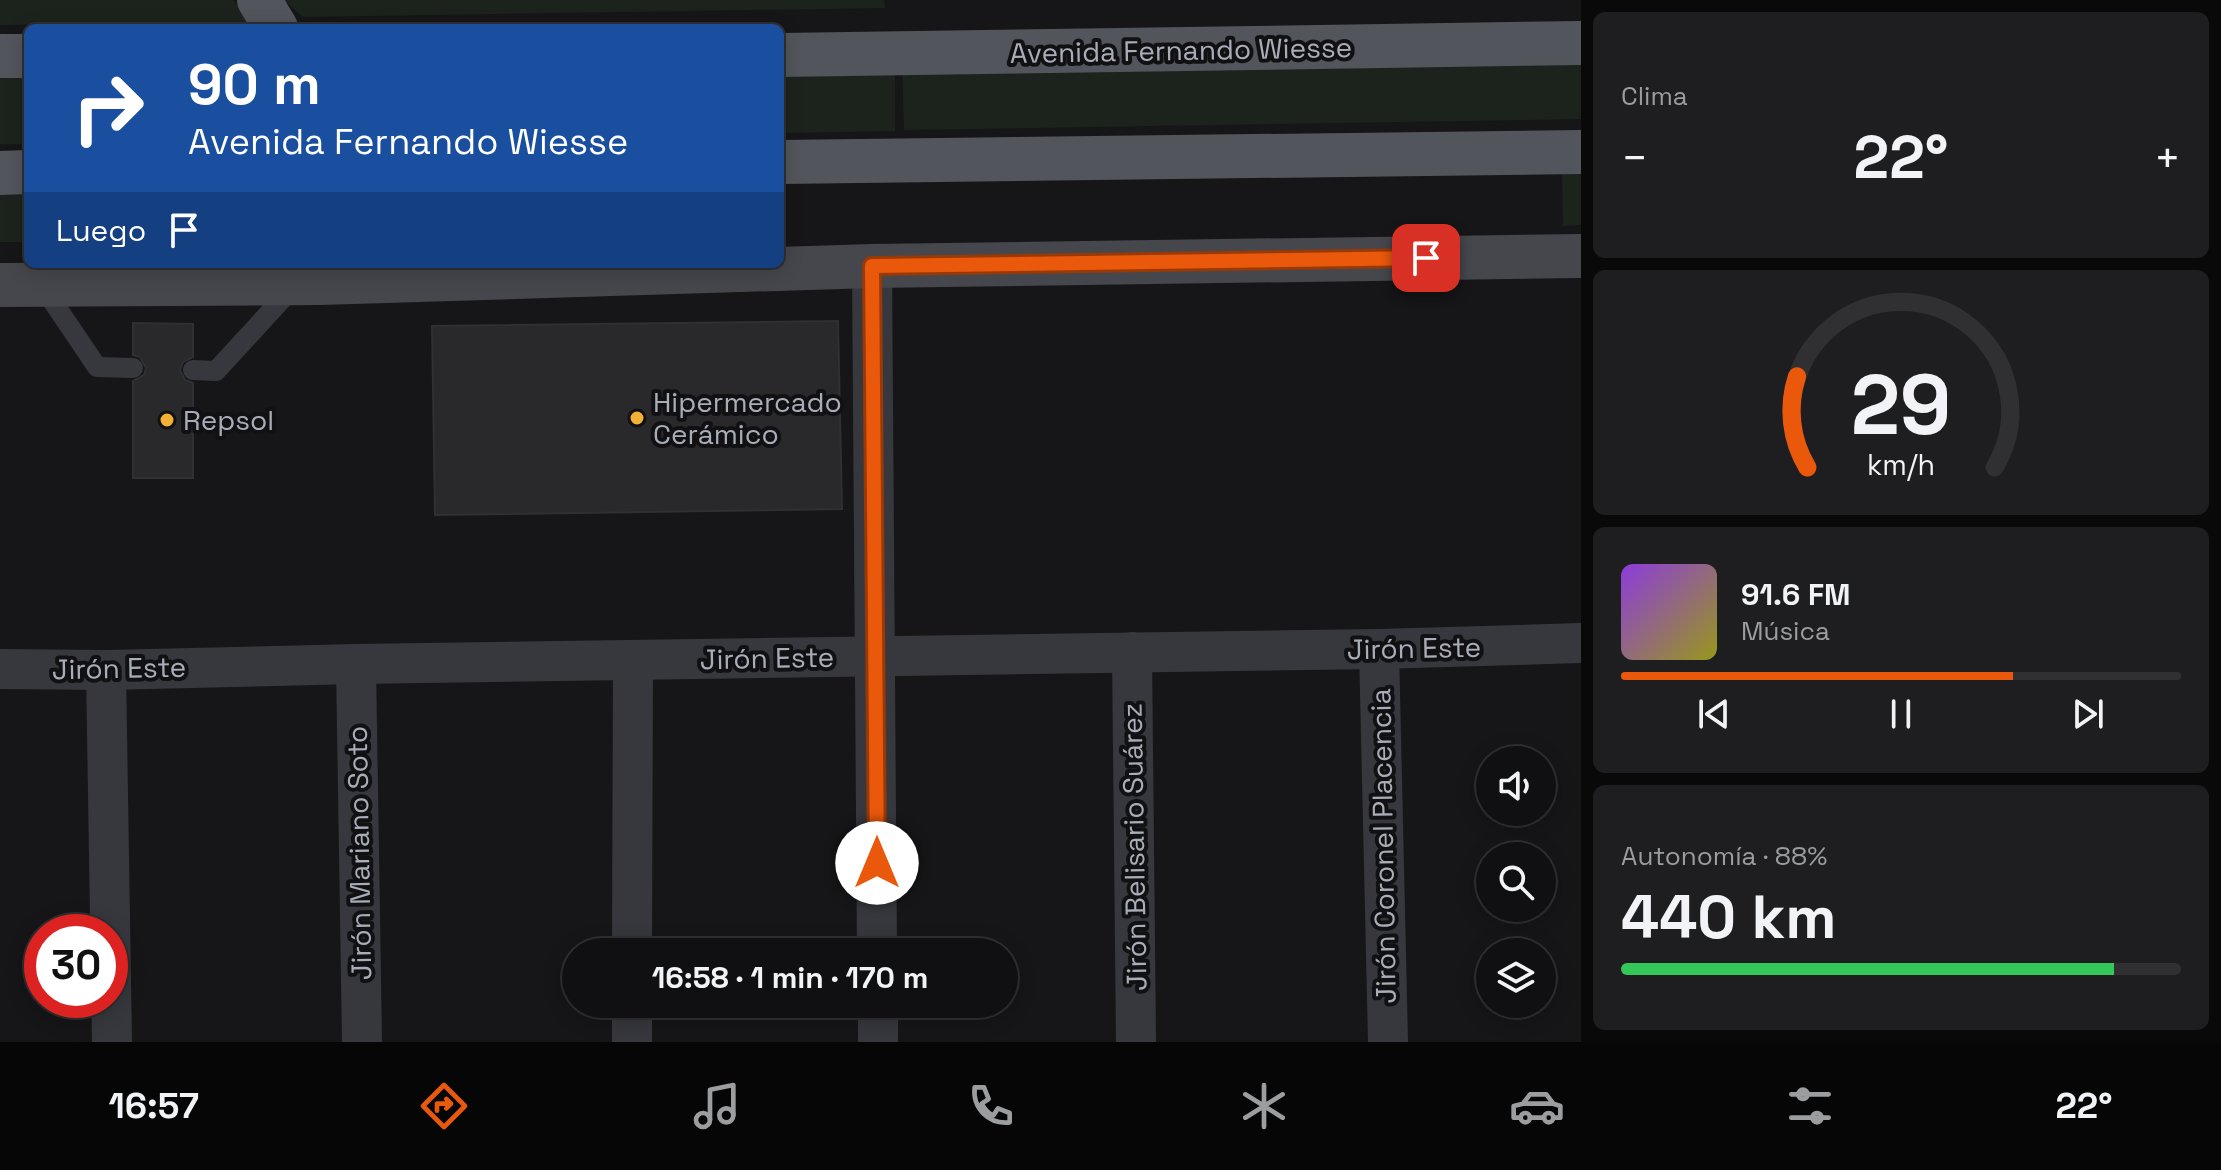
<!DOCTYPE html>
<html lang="es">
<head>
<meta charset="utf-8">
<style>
	:root { --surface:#101012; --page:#1e1e20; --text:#f1f3f6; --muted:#9c9d9f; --line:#303032; --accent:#ea580c }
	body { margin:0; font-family:"Space Grotesk",sans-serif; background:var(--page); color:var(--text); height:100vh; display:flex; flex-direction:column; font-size:30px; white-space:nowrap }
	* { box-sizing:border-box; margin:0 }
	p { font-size:26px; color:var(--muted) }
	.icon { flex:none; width:44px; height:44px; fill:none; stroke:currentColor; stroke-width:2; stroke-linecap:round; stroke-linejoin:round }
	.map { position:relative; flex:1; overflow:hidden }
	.side { display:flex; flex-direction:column; gap:12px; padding:12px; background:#09090a; width:640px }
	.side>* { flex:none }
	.hud { position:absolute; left:24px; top:24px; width:760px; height:244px; border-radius:12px; box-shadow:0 4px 20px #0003,0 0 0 2px var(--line); background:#1a4fa0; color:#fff; overflow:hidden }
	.fabs { position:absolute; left:1476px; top:746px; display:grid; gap:16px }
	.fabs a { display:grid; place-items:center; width:80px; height:80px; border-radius:50%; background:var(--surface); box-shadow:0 4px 20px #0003,0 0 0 2px var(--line); font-size:40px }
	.speed { position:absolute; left:24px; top:914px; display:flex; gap:16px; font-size:40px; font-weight:700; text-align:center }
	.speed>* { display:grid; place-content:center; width:104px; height:104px; border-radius:50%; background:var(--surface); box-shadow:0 4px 20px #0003,0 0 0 2px var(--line); line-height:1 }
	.speed .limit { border:12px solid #d22; background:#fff; color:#111 }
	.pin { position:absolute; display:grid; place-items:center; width:68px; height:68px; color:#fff; margin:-34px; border-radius:16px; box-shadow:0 4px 12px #0006 }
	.me { position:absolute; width:88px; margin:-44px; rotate:0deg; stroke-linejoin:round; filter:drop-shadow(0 0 6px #0008) }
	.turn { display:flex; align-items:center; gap:28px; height:168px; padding:0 32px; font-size:36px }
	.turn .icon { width:104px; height:104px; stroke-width:2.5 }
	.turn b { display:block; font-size:56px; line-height:68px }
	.then { display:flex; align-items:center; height:76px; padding:0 32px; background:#0003; gap:16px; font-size:30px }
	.big { font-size:60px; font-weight:600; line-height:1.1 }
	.side .widget { flex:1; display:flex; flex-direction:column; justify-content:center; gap:12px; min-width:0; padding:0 28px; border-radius:12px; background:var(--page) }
	.side .dial { align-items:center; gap:0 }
	.dial svg { height:208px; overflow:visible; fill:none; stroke:var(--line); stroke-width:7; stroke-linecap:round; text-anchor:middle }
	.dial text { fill:var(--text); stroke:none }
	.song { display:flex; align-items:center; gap:24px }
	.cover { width:96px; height:96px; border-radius:12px; background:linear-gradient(135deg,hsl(270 70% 55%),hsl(60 70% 35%)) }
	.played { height:8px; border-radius:4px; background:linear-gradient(90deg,var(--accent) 70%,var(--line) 70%) }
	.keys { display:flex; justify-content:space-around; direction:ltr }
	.heat { display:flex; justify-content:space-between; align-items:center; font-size:44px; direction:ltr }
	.charge { height:12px; border-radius:6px; background:linear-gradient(90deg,#34c759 88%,var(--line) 0) }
	.trip { position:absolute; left:562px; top:938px; width:456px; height:80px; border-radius:40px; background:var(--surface); box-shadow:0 4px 20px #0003,0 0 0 2px var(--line); font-weight:600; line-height:80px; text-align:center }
	.tabs { display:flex; height:128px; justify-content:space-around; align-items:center; background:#060607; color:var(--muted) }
	.tabs .icon { width:56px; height:56px }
	.tabs .current { color:var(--accent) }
	.tabs b { font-size:36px; color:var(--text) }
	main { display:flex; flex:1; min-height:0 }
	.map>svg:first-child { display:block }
	.green { fill:#1c231d }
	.building { fill:#29292c; stroke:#303034; stroke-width:2 }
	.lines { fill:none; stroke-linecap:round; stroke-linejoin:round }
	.service { stroke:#37383d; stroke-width:20 }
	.minor { stroke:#37383d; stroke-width:40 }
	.secondary { stroke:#45474d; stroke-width:44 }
	.primary { stroke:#53555c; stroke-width:44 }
	.route-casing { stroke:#983908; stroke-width:20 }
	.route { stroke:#ea580c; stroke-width:14 }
	.poi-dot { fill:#f2b134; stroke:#111113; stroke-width:3 }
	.labels { text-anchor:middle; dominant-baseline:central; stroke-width:8; stroke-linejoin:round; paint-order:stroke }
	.street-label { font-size:28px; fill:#a8adb8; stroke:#111113 }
	.poi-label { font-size:28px; fill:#a8adb8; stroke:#111113; text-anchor:start }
</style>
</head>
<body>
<main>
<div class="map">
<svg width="1581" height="1042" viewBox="0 0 1581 1042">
	<rect width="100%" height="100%" fill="#161618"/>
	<g class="green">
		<polygon points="0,0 233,0 254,22 0,25"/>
		<polygon points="284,0 884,0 885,8 303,17"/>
		<polygon points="1581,45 1581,119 904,130 902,56"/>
		<polygon points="895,57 895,131 780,133 780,59"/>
		<rect x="0" y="71" width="28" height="73"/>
		<polygon points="1581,171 1581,225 1563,226 1562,172"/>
		<rect x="0" y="191" width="28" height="51"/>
	</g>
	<g class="building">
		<polygon points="838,321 842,509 435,515 432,326"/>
		<polygon points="133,323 193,324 193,357 183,362 180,370 185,380 193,383 193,478 133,478 133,381 144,375 146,368 140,357 133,355"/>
	</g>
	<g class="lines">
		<g class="service">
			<polyline points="41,284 97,367 133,368"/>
			<polyline points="193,370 216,371 295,285"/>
		</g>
		<g class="minor">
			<polyline points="872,266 877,952"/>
			<polyline points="1379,649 1388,1042"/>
			<polyline points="1132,652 1136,1042"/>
			<polyline points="356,664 362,1042"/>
			<polyline points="0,669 106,670 356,664 1379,649 1581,643"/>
			<polyline points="106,670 112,1042"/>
			<polyline points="632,952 633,660"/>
			<polyline points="878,1004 878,1042"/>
			<polyline points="632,1042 632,1004"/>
		</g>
		<polyline class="secondary" points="0,285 320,283 872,266 1581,256"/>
		<g class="primary">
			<polyline points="259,0 276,28"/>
			<polyline points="780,55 1581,43"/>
			<polyline points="0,56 28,56"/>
			<polyline points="780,162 1581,152"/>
			<polyline points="0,173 28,172"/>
		</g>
	</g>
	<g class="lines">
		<defs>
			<polyline id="route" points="877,863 872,266 1426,258"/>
		</defs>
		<use href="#route" class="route-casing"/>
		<use href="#route" class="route"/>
	</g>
	<g class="poi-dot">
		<circle cx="637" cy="418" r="8"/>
		<circle cx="167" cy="420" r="8"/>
	</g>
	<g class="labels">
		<g class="street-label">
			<text transform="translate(1181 50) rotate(-1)">Avenida Fernando Wiesse</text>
			<text transform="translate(1414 648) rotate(-1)">Jirón Este</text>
			<text transform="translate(767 658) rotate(-1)">Jirón Este</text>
			<text transform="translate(119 668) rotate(-1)">Jirón Este</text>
			<text transform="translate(1383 846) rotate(-91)">Jirón Coronel Placencia</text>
			<text transform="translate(1134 847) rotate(-91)">Jirón Belisario Suárez</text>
			<text transform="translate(359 853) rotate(-91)">Jirón Mariano Soto</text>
		</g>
		<g class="poi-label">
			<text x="653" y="402">Hipermercado<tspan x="653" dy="32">Cerámico</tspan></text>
			<text x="183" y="420">Repsol</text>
		</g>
	</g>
</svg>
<div class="fabs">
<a><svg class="icon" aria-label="sound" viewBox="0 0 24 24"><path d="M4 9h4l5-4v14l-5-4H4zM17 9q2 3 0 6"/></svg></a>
<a><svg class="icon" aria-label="search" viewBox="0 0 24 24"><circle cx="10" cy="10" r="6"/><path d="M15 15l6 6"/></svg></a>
<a><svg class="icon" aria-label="layers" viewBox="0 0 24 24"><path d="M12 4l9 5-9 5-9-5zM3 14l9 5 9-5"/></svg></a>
</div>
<div class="speed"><div class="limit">30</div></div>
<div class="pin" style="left:1426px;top:258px;background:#d93025"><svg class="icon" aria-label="arrive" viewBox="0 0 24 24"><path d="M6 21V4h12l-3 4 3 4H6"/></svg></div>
<svg class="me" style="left:877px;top:863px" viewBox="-20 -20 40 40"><circle r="19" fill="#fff"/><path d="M0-13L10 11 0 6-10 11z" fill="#ea580c"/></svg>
<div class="trip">16:58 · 1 min · 170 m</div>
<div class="hud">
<div class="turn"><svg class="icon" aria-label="right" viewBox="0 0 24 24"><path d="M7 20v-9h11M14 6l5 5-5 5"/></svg><div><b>90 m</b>Avenida Fernando Wiesse</div></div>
<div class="then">Luego<svg class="icon" aria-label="arrive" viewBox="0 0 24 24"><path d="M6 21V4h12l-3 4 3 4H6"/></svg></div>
</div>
</div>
<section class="side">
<div class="widget"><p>Clima</p>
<div class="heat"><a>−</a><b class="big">22°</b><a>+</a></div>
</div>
<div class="widget dial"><svg viewBox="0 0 100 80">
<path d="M14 69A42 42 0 1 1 86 69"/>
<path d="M14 69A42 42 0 0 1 10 34" stroke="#ea580c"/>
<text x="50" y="56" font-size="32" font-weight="700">29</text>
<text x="50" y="72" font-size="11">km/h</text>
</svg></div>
<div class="widget">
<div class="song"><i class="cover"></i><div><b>91.6 FM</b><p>Música</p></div></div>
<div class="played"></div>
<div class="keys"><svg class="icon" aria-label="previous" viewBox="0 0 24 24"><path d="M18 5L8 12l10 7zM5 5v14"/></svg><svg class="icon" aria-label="pause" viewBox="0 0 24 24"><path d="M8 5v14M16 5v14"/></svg><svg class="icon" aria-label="next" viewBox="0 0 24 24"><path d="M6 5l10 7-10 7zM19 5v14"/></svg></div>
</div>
<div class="widget"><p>Autonomía · 88%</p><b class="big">440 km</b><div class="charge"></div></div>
</section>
</main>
<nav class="tabs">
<b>16:57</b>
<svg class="icon current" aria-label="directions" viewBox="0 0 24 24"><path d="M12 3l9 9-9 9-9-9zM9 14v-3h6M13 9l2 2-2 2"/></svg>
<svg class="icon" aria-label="music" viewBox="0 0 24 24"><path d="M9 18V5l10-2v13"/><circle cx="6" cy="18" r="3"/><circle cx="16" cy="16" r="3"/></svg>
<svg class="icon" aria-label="phone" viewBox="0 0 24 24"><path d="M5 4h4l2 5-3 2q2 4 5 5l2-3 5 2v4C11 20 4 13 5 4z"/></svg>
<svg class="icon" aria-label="climate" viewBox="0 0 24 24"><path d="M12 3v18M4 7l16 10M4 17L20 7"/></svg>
<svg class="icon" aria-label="car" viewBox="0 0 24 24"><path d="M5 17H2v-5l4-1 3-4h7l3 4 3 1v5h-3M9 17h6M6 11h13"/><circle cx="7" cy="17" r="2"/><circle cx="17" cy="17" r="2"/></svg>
<svg class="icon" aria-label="filters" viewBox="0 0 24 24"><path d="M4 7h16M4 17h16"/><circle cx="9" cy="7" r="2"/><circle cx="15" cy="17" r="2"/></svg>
<b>22°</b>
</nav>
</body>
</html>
